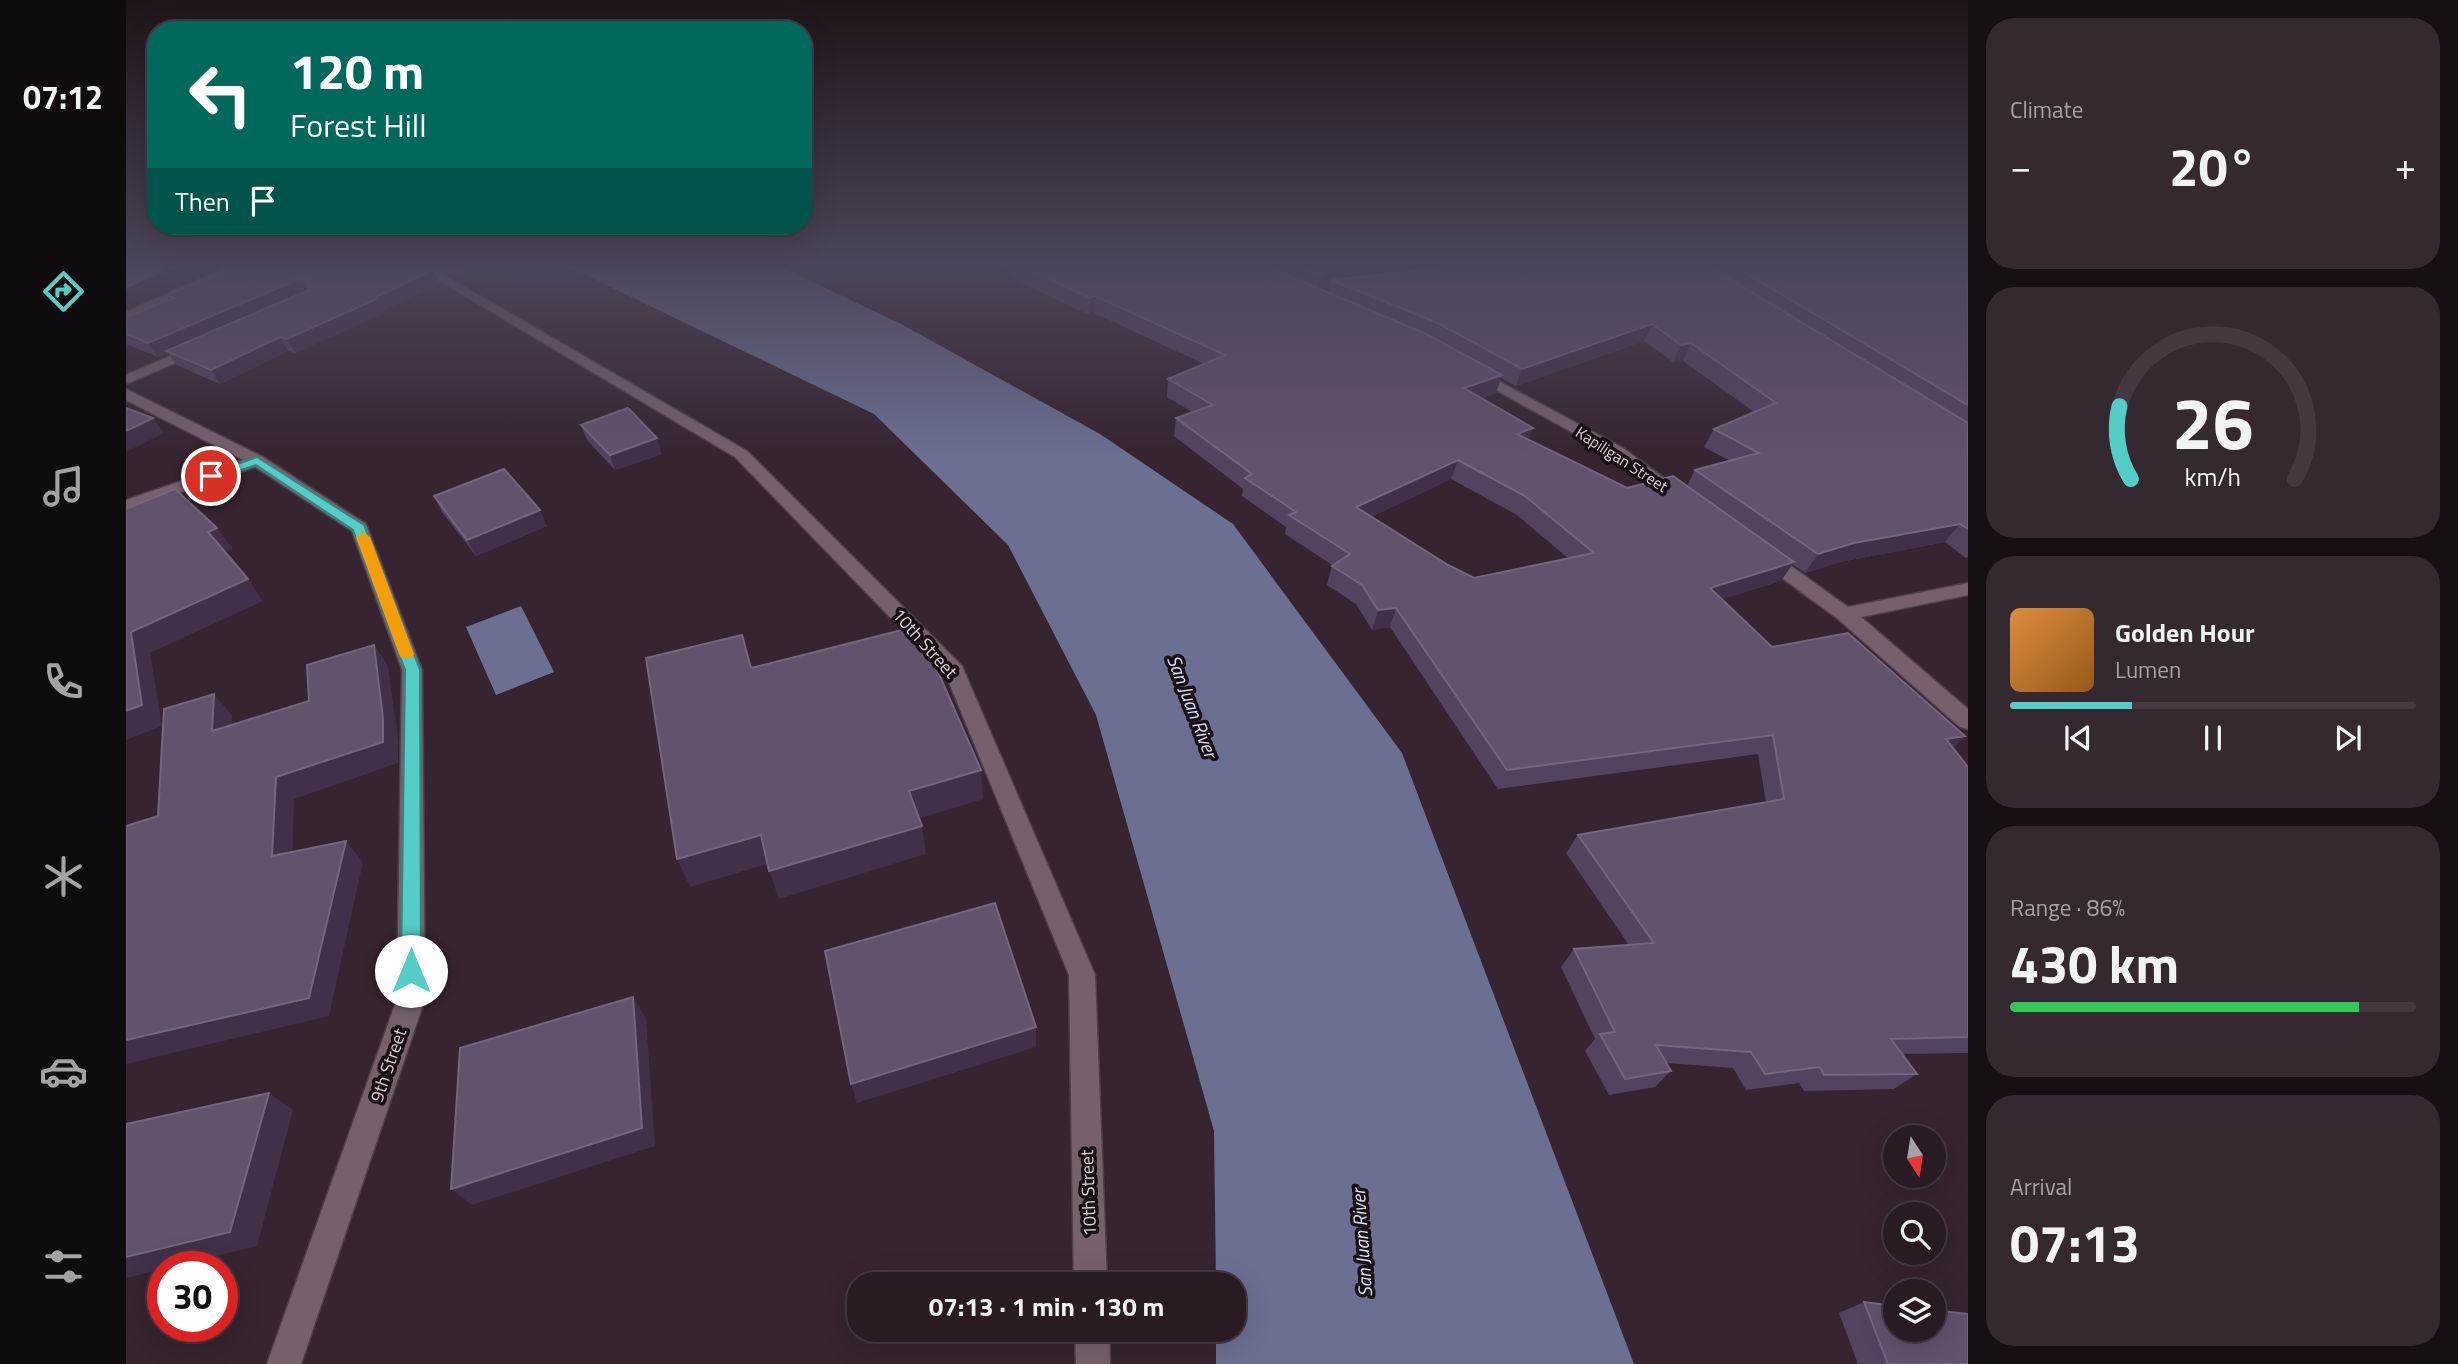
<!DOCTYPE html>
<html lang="en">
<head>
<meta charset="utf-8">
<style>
	:root { --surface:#281b24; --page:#342831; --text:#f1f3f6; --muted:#a5a1a6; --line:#443941; --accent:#54cdc7 }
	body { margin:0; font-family:"Titillium Web",sans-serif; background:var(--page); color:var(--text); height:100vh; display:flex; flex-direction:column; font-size:26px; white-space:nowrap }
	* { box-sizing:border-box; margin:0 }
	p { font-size:23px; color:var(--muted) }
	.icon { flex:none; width:38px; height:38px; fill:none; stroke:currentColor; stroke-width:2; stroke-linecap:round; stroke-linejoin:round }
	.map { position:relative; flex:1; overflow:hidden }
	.drawer { display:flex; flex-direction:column; gap:18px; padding:18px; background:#160f14; width:490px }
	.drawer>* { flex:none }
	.banner { position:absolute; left:21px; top:21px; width:665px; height:214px; border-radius:28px; box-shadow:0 7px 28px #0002,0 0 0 2px var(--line); background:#00695c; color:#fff; overflow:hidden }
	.needle { width:46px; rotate:168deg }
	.buttons { position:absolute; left:1757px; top:1125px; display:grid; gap:14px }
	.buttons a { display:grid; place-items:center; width:63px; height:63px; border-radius:50%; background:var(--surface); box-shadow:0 7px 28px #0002,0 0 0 2px var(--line); font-size:35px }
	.speed { position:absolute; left:21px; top:1251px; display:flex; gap:14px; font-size:35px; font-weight:700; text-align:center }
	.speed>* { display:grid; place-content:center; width:91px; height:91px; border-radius:50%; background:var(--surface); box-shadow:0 7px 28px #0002,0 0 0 2px var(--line); line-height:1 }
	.speed .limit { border:10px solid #d22; background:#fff; color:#111 }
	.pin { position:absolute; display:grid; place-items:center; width:60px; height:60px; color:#fff; margin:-30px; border:4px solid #fff; border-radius:50%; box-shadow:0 2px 7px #0007 }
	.me { position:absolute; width:77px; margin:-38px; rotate:0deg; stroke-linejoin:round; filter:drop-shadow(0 0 5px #0008) }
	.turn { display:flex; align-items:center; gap:24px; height:147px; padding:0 28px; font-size:32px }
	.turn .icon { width:91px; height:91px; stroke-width:2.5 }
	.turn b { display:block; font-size:49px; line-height:60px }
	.then { display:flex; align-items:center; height:66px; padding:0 28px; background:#0003; gap:14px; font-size:26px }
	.big { font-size:52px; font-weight:700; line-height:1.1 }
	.drawer .widget { flex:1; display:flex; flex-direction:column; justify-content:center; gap:10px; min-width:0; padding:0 24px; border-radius:28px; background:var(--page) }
	.drawer .dial { align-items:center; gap:0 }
	.dial svg { height:182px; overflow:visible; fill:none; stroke:var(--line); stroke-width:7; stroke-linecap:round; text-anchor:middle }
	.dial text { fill:var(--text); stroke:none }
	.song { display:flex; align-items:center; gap:21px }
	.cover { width:84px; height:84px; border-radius:10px; background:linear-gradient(135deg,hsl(30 70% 55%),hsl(30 70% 35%)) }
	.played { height:7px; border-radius:4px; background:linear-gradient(90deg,var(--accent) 30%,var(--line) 30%) }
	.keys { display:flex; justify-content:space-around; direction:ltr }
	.heat { display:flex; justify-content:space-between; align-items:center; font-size:38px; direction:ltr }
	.charge { height:10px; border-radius:5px; background:linear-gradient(90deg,#34c759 86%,var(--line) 0) }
	.trip { position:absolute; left:721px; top:1272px; width:399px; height:70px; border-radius:28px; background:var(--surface); box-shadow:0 7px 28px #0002,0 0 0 2px var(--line); font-weight:700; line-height:70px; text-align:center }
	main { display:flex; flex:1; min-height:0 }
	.tabs { display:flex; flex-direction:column; width:126px; justify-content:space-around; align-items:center; background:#100b0e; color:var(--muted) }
	.tabs .icon { width:49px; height:49px }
	.tabs .current { color:var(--accent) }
	.tabs b { font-size:32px; color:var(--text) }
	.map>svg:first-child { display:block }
	.water { fill:#6b6f91 }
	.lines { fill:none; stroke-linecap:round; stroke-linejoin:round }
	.minor-casing { stroke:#4f3f4a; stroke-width:3 }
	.minor { fill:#76606e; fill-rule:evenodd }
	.wall { fill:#53435f; fill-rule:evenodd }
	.shaded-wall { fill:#413047 }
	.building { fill:#62526c; stroke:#75657d; stroke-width:2; fill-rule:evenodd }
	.route { fill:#54cdc7; stroke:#378581; stroke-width:2 }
	.slow { fill:#f59e0b }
	.labels { text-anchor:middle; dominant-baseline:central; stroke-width:7; stroke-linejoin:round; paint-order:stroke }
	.far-street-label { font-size:16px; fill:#dccfd7; stroke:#191016 }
	.street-label { font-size:18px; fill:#dccfd7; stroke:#191016 }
	.water-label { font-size:19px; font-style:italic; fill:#dee1f9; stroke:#191016 }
</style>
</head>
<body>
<main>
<nav class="tabs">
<b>07:12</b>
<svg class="icon current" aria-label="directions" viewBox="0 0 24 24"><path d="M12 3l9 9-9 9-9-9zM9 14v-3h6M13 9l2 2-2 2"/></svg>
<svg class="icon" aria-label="music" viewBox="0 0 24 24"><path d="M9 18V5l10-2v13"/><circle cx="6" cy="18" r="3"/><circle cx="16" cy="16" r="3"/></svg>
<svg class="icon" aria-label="phone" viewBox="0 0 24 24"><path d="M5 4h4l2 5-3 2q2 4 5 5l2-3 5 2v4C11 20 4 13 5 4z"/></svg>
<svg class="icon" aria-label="climate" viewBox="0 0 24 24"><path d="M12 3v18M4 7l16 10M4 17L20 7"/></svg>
<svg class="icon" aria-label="car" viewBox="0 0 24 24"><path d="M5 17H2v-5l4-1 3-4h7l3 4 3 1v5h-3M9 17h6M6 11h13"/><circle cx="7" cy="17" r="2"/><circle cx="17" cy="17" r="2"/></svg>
<svg class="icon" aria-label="filters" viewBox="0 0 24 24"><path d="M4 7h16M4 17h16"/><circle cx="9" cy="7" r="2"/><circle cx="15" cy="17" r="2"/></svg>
</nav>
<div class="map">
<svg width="1842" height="1364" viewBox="0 0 1842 1364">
	<rect width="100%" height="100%" fill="#362430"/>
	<g class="water">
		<polygon points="0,265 51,265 0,289"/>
		<polygon points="439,265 651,265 775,324 974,434 1107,524 1276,753 1508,1364 1090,1364 1090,1330 1108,1330 1108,1284 1090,1284 1088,1131 970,715 882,545 748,414"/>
		<polygon points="395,606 428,672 370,695 340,627"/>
	</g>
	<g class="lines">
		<defs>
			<g id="minor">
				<polygon points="106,265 122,265 0,321 0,312"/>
				<polygon points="287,265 301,265 621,451 836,666 969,975 981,1284 948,1284 943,975 820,675 609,457"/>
				<polygon points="70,345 77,349 75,352 0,384 0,375"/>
				<polygon points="1348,368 1497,448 1562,496 1553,501 1547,500 1485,454 1343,375 1341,372 1343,369"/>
				<polygon points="0,389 137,457 240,524 296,670 299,999 175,1364 141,1364 271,999 276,670 226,531 129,467 0,511 0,500 117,460 0,400"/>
				<polygon points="1637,549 1644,551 1722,607 1842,583 1842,595 1735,617 1842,709 1842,729 1834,727 1712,619 1630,559 1628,555 1630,551"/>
				<polygon points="949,1330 983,1330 984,1364 950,1364"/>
			</g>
		</defs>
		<use href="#minor" class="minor-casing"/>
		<use href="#minor" class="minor"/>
	</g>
	<g class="wall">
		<polygon points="116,265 307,270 313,284 257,311 258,313 169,353 162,351 94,384 50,365 42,353 32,357 0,344 0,317 43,300 40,295"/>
		<polygon points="306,265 352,265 327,277"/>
		<path d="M868 265H1251L1220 279 1341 265H1842V557L1840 558 1819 542 1714 562 1679 573 1666 564 1655 581 1596 599 1646 647 1839 736 1827 748 1842 767V1053L1777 1054 1791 1074 1768 1089 1678 1091 1673 1083 1620 1090 1607 1068 1541 1063 1545 1071 1529 1087 1483 1095 1459 1051 1469 1039 1435 967 1448 949 1503 945 1440 853 1452 835 1640 802 1632 754 1372 789 1264 627 1246 630 1230 604 1201 585 1206 565 1159 534 1160 527 1116 496 1117 489 1048 436 1050 418 1066 412 1041 397 1042 379 1078 364 968 313 963 315 883 277V270ZM1204 286 1203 293 1195 290ZM1518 341 1547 362 1557 361 1628 412 1588 429 1578 447 1604 461 1569 470 1561 486 1501 488 1402 440 1355 398 1370 393 1375 378 1390 386ZM1325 479 1391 515 1443 559 1348 578 1322 565 1245 517Z"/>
		<polygon points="455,425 536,454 489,470 461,440"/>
		<polygon points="308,496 421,526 350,556 316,512"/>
		<polygon points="1738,1302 1842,1364 1732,1364 1713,1313"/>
	</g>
	<g class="shaded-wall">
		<polygon points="321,265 352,265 327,277"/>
		<polygon points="1218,265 1251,265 1211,283 1205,280 1204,286 1190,292 1193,275"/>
		<polygon points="307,270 313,284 257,311 258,313 169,353 161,339"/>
		<polygon points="176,278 183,292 40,351 42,353 32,357 22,343"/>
		<polygon points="969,296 968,313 963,315 964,298"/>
		<polygon points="1526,324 1518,341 1390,386 1396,369"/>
		<polygon points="154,337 162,351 94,384 85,370"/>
		<polygon points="1565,343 1557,361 1547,362 1555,345"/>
		<polygon points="1376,375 1370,393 1332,407 1338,388"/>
		<polygon points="27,418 38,433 0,452 0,431"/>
		<polygon points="1407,428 1400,446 1391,434"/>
		<polygon points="531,438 536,454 489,470 484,455"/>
		<polygon points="1332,460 1325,479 1225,526 1230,507"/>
		<polygon points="414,510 421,526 350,556 341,540"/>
		<polygon points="1834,524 1819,542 1714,562 1679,573 1692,554 1728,543"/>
		<polygon points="91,528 107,549 97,553 82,532"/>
		<polygon points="1668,562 1655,581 1572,607 1584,588"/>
		<polygon points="122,579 137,601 24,653 36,726 0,740 0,711 5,632"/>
		<polygon points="1270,608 1264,627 1246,630 1252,610"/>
		<polygon points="248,645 262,666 272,739 272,763 168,799 166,877 146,856 150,777"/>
		<polygon points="88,694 106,715 105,752 86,731"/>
		<polygon points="1839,736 1820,755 1820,739"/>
		<polygon points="855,770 857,799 788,820 783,791"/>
		<polygon points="796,826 800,854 653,899 643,871"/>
		<polygon points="635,835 645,863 564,887 551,859"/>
		<polygon points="220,841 237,862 203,1016 0,1064 0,1040"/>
		<polygon points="507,997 520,1018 529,1146 346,1205 325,1189"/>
		<polygon points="910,1027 910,1047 731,1103 725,1084"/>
		<polygon points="143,1093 167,1110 131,1246 44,1267 37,1267 37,1269 0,1278 0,1257"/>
	</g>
	<g class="building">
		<polygon points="116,265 298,265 307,270 248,298 251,299 161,339 154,337 85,370 40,351 183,290 182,279 176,278 22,343 0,334 0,317 48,298 40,295"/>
		<path d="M892 265H1137L1177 282 1173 284 1180 283 1300 334 1376 375 1338 388 1407 428 1391 434 1501 488 1547 476 1668 562 1584 588 1646 647 1722 633 1839 736 1820 739 1842 767V1037L1765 1039 1791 1074 1698 1075 1694 1067 1639 1074 1625 1052 1530 1045 1545 1071 1499 1079 1474 1034 1489 1032 1448 949 1528 943 1452 835 1658 799 1647 735 1381 770 1270 608 1252 610 1236 585 1206 566 1224 554 1163 515 1170 512 1119 478 1126 474 1050 418 1087 405 1042 379 1099 355 969 296 964 298ZM1332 460 1399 496 1468 553 1348 578 1322 565 1230 507Z"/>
		<polygon points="1167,265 1218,265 1193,275"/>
		<polygon points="1341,265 1581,265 1842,423 1842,529 1834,524 1728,543 1692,554 1569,470 1633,453 1588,429 1650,403 1565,343 1555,345 1526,324 1396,369 1312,323 1205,280"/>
		<polygon points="1606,265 1842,265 1842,405"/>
		<polygon points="0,408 27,418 0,431"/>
		<polygon points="502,408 531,438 484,455 455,425"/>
		<polygon points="378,469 414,510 341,540 308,496"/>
		<polygon points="49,489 91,528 82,532 122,579 5,632 16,705 0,711 0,509"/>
		<polygon points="792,626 855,770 783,791 796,826 643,871 635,835 551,859 520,658 616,635 625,668"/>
		<polygon points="248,645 257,718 257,742 150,777 146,856 220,841 183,998 0,1040 0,826 32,816 38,709 88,694 86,731 183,701 181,665"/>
		<polygon points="869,903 910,1027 725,1084 699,951"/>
		<polygon points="507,997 516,1128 325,1189 334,1048"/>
		<polygon points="143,1093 104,1232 0,1257 0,1124"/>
		<polygon points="1738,1302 1769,1306 1769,1330 1808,1330 1808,1310 1842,1314 1842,1364 1762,1364"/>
	</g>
	<linearGradient id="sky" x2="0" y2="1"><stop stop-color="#1e141a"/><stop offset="0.58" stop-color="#4c4559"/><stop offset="1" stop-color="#4c4559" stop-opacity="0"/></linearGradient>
	<rect width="1842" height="456" fill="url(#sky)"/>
	<polygon class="route" points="131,457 238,525 294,670 295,971 292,978 285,981 278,978 275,971 279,670 227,530 130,465 85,480 78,476"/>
	<polygon class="slow" points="237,532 244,537 288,654 286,658 275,658 273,654 230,537"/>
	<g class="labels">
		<g class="far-street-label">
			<text transform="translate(1496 459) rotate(33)">Kapiligan Street</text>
		</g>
		<g class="street-label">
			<text transform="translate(799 643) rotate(48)">10th Street</text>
			<text transform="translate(262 1065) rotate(-71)">9th Street</text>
			<text transform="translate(962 1193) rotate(-92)">10th Street</text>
		</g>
		<g class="water-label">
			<text transform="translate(1067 706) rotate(69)">San Juan River</text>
			<text transform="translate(1235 1243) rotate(-94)">San Juan River</text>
		</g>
	</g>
</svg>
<div class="buttons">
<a><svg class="needle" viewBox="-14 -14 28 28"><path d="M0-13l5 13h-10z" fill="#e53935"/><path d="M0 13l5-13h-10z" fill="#a5a1a6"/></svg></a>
<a><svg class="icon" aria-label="search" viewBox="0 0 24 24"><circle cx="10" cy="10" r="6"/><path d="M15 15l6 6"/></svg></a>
<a><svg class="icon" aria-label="layers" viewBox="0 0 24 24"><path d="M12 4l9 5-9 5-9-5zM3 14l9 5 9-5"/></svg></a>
</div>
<div class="speed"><div class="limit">30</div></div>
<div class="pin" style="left:85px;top:476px;background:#d93025"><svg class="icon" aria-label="arrive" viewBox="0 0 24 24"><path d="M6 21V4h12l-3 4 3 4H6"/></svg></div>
<svg class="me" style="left:285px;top:971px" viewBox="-20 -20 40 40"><circle r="19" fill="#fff"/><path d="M0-13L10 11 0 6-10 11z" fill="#54cdc7"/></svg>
<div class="trip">07:13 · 1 min · 130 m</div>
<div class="banner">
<div class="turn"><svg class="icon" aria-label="left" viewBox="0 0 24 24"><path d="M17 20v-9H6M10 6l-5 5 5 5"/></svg><div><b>120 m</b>Forest Hill</div></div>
<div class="then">Then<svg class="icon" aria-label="arrive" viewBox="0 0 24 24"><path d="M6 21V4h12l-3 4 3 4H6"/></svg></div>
</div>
</div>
<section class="drawer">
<div class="widget"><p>Climate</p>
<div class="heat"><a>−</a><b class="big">20°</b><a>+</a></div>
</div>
<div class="widget dial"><svg viewBox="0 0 100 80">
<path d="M14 69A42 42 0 1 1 86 69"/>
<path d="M14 69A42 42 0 0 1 9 37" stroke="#54cdc7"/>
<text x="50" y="56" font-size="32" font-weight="700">26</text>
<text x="50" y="72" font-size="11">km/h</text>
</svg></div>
<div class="widget">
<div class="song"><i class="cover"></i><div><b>Golden Hour</b><p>Lumen</p></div></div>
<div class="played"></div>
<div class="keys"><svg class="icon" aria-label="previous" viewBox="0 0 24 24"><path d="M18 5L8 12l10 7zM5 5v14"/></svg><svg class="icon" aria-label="pause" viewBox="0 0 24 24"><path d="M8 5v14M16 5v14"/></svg><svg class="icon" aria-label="next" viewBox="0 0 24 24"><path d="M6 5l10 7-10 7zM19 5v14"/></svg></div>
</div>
<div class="widget"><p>Range · 86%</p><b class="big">430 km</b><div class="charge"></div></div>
<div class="widget"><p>Arrival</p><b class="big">07:13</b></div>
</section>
</main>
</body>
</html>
